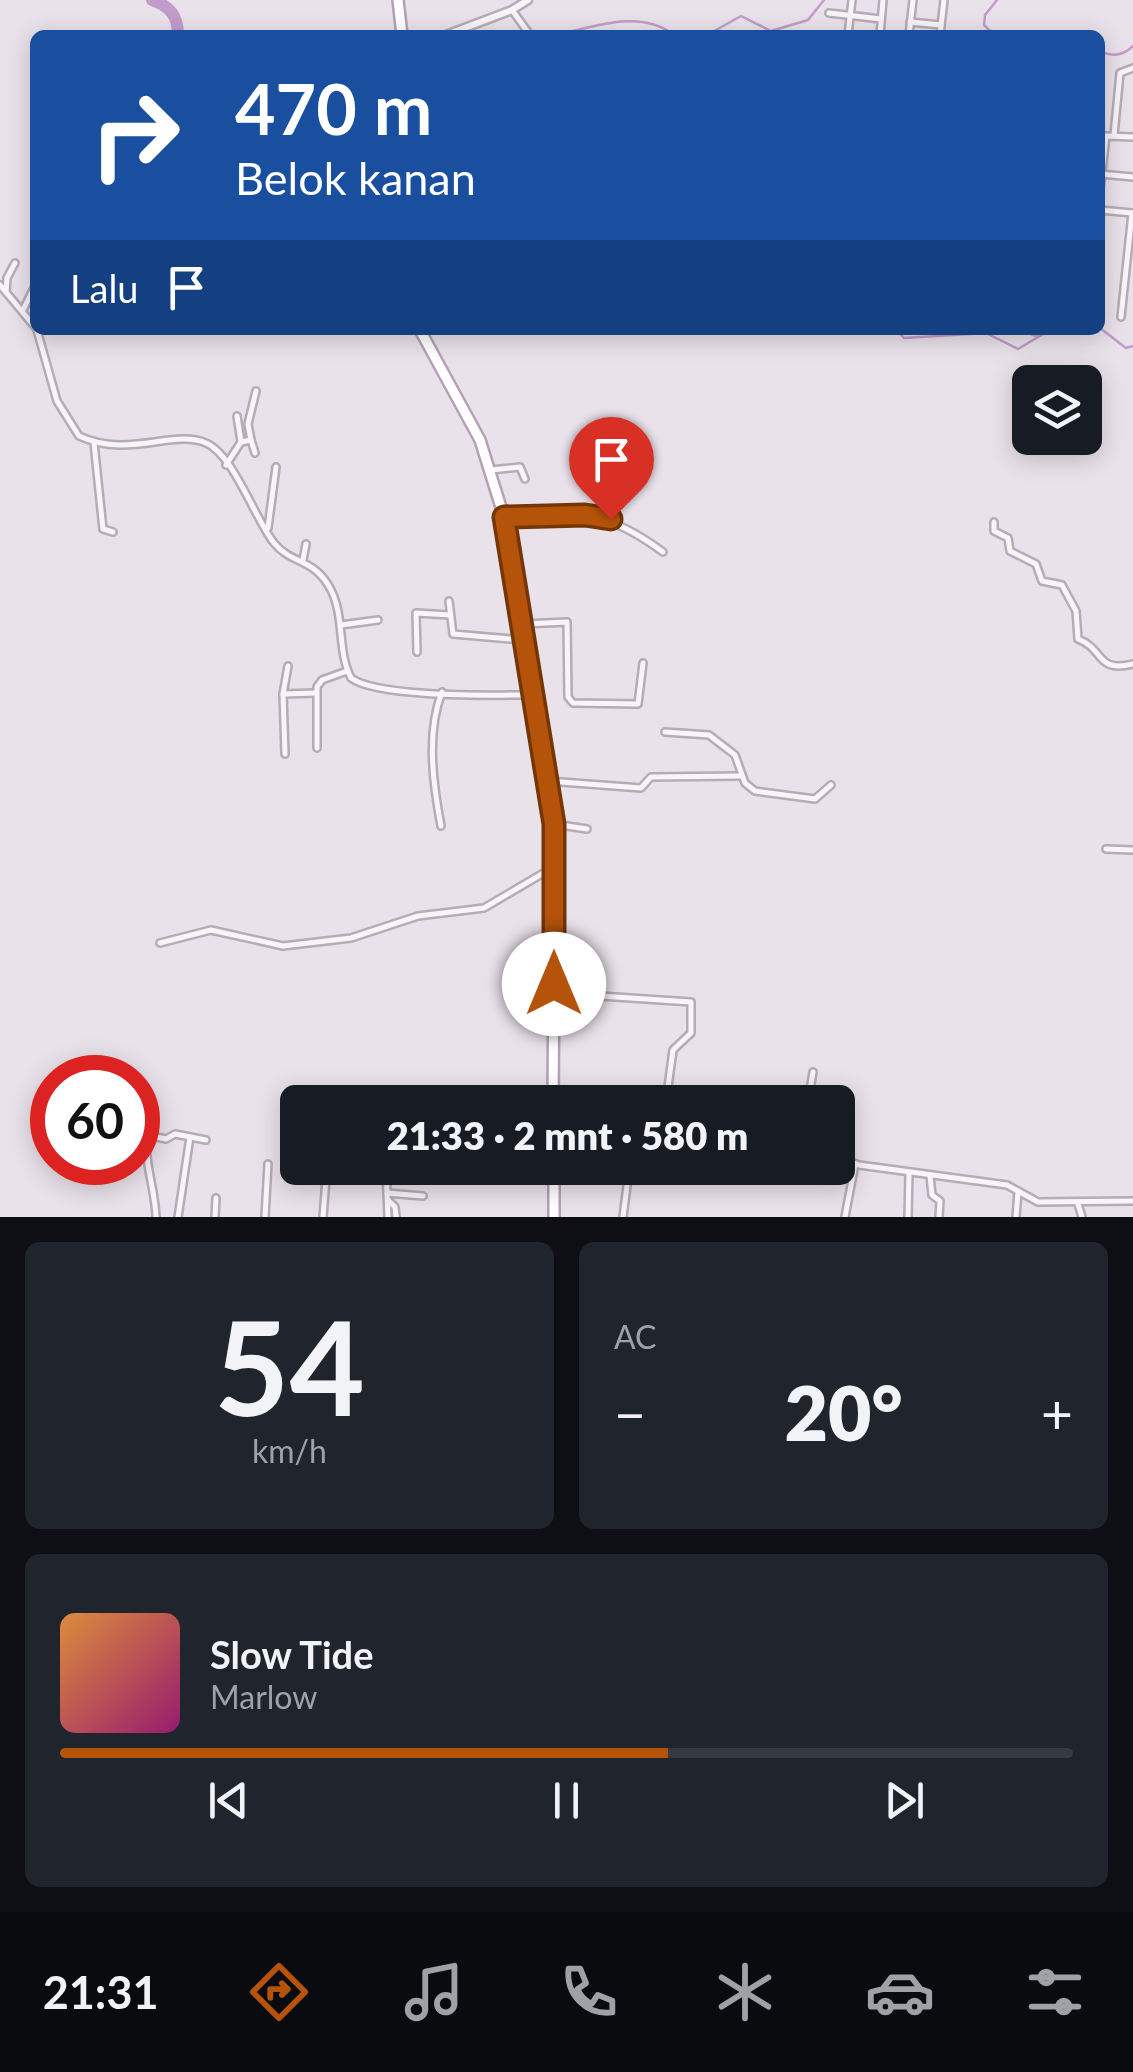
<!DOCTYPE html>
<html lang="id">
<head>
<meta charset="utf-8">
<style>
	:root { --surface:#171b24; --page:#20242c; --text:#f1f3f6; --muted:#9ea1a6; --line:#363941; --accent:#b45309 }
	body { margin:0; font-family:Lato,sans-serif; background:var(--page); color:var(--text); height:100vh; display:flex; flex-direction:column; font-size:38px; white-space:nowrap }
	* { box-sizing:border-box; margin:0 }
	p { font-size:32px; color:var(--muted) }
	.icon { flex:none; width:55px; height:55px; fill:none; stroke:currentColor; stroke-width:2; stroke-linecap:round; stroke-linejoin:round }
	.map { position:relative; height:1217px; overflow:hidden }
	.panel { display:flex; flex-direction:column; gap:25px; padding:25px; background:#0d0f14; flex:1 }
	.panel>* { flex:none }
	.guide { position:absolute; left:30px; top:30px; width:1075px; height:305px; border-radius:15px; box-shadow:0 5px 25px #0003; background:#1a4fa0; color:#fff; overflow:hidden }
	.controls { position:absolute; left:1012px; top:365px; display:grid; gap:20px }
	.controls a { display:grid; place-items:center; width:90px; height:90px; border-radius:15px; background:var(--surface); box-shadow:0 5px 25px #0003; font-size:50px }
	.speed { position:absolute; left:30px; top:1055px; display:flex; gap:20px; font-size:50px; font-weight:700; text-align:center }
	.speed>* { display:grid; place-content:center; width:130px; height:130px; border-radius:50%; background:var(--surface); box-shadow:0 5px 25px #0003; line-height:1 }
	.speed .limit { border:15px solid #d22; background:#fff; color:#111 }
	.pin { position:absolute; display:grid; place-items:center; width:85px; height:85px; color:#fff; margin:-102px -42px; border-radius:50% 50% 50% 0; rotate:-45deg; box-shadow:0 0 10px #0007 }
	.pin .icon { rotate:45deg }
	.me { position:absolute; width:110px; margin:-55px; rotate:0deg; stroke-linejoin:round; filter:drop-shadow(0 0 8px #0008) }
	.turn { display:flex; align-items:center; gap:35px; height:210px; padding:0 40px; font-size:45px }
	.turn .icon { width:130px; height:130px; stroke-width:2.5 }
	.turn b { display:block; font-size:70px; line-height:85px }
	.then { display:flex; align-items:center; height:95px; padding:0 40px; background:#0003; gap:20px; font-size:38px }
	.big { font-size:75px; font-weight:800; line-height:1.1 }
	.panel .tile { flex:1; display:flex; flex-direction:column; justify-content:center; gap:15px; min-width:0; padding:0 35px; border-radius:15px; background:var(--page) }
	.panel .dial { align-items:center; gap:0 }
	.dial b { font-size:130px; line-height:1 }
	.song { display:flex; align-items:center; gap:30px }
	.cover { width:120px; height:120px; border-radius:15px; background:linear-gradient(135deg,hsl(30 70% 55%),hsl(320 70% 35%)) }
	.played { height:10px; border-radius:5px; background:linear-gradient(90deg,var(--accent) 60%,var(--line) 60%) }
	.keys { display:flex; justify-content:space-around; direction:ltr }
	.heat { display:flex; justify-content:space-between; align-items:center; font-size:55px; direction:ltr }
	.panel .tiles { flex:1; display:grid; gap:25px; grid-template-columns:1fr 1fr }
	.tile:last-child { grid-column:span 2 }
	.trip { position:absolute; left:280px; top:1085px; width:575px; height:100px; border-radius:15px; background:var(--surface); box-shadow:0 5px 25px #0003; font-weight:800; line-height:100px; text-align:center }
	.dock { display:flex; height:160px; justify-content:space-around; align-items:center; background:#090b0e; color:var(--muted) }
	.dock .icon { width:70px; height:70px }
	.dock .active { color:var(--accent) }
	.dock b { font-size:45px; color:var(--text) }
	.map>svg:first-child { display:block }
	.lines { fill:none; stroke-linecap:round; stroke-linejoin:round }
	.stream { stroke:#c29cca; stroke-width:2.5 }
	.river { stroke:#c29cca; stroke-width:12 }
	.minor-casing { stroke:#b7abb8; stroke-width:10 }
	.tertiary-casing { stroke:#b7abb8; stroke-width:11 }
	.primary-casing { stroke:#b4a1b6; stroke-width:14 }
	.minor { stroke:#f8f5f8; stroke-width:5 }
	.tertiary { stroke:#f8f5f8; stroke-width:6 }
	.primary { stroke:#fff; stroke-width:9 }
	.route-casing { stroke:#753606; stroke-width:25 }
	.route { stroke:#b45309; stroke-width:18 }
</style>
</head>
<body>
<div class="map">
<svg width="1133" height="1217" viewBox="0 0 1133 1217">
	<rect width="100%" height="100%" fill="#eae2ea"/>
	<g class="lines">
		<g class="stream">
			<polyline points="997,0 985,15 984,25 994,35 1032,35"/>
			<path d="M557 35C596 26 641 9 674 35"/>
			<polyline points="707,35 741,16 771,31 808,20 824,0"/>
			<path d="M1100 51C1112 57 1123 56 1133 46"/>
			<polyline points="1100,328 1126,348 1133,346"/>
			<polyline points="897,330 904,338 986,333 1018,349 1050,330"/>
		</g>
		<path class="river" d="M152 0C170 6 178 16 178 35"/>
		<defs>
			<g id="minor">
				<polyline points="512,10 530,35"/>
				<polyline points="829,13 881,19"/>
				<polyline points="910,22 941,25"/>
				<polyline points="848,35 852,0"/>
				<polyline points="880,35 883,0"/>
				<polyline points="909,35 913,0"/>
				<polyline points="940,35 944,0"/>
				<polyline points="1114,135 1120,73 1133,68"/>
				<polyline points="1100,174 1133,177"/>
				<polyline points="1100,189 1106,136 1133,137"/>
				<polyline points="1100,210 1132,213"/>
				<polyline points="0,285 35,327"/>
				<polyline points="6,292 7,278 15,263"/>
				<polyline points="23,310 35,286"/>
				<polyline points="1121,317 1132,213"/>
				<path d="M37 330 57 401 79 436C129 459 173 429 206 443 233 454 255 519 274 543 292 565 315 558 331 590 345 618 337 651 351 678 378 698 496 695 534 695"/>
				<polyline points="1035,332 1035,330"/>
				<polyline points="251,440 255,453"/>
				<polyline points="241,442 251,440 248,424 256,391"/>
				<polyline points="94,443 103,529 113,532"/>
				<polyline points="226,465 241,442 237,416"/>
				<polyline points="491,470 520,467 525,479"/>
				<path d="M504 517C582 524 592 500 663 552"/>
				<path d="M994 522V531L1008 538 1010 551 1036 564 1042 581 1062 585 1076 611 1078 639C1105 649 1095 673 1133 664"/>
				<polyline points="268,528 276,467"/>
				<polyline points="303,560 306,544"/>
				<polyline points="449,601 453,634 523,640"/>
				<polyline points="524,624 567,622 568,697 573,703 638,704 643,663"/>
				<polyline points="341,625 378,620"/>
				<polyline points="417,652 416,613 450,615"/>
				<polyline points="283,694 288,666"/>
				<polyline points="665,732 709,735 735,755 745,783 755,791 815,799 831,785"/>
				<polyline points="317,748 317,687 322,680 347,671"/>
				<polyline points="285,754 283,694 316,693"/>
				<polyline points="548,781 641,788 651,777 741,776"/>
				<polyline points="554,824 587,829"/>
				<path d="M441 826C433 784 426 733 442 692"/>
				<polyline points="1106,849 1133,850"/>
				<polyline points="160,943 211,930 283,946 351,938 418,916 484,908 552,868"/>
				<polyline points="555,993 691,1002 691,1033 673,1050 666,1102"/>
				<polyline points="553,1100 583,1102"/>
				<polyline points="808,1102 813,1072"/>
				<polyline points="838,1157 859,1165 1007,1185 1038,1202 1133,1201"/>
				<polyline points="386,1168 388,1217"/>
				<polyline points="930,1176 932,1195 940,1201 939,1217"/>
				<polyline points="814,1180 816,1168"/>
				<polyline points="387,1193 423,1196"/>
				<polyline points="388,1200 395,1207 396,1217"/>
				<polyline points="1078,1204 1082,1217"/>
				<path d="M156 1217C155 1188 144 1164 147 1135L166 1139 175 1134 206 1140"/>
				<polyline points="178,1217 190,1137"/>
				<polyline points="215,1217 216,1198"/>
				<polyline points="265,1217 268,1164"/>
				<polyline points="323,1217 326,1179"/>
				<polyline points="623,1217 628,1178 645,1174 650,1168"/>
				<polyline points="845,1217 855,1164"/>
				<polyline points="908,1217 909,1173"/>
				<polyline points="1016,1217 1018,1192"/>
			</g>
			<polyline id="tertiary" points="446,35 512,10 528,0"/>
			<g id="primary">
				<polyline points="398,0 402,35"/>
				<polyline points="420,330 480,440 504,517 555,833 553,1102"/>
				<polyline points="554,1217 554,1168"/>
			</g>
		</defs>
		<use href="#minor" class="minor-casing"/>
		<use href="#tertiary" class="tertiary-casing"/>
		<use href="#primary" class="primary-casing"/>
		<use href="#minor" class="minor"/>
		<use href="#tertiary" class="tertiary"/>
		<use href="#primary" class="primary"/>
	</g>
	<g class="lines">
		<defs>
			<polyline id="route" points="554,984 554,824 504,517 585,515 611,519"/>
		</defs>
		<use href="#route" class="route-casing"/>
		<use href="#route" class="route"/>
	</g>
</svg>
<div class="controls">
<a><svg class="icon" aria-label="layers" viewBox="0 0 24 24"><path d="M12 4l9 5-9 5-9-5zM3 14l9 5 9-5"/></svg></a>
</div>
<div class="speed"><div class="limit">60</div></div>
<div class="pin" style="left:611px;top:519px;background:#d93025"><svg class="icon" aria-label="arrive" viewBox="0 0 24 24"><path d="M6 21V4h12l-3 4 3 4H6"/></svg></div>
<svg class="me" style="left:554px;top:984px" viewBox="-20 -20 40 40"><circle r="19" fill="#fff"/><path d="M0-13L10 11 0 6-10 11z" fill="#b45309"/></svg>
<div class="trip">21:33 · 2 mnt · 580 m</div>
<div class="guide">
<div class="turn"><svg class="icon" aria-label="right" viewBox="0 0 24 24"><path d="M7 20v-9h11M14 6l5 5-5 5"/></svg><div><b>470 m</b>Belok kanan</div></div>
<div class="then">Lalu<svg class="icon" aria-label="arrive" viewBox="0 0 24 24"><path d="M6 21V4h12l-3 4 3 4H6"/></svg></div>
</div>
</div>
<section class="panel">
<div class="tiles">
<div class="tile dial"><b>54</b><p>km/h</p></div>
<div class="tile"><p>AC</p>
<div class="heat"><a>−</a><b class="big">20°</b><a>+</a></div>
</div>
<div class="tile">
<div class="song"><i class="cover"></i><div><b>Slow Tide</b><p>Marlow</p></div></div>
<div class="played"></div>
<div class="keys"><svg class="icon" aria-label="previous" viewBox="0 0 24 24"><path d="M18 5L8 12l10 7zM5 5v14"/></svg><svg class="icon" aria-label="pause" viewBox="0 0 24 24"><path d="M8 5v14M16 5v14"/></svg><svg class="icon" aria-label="next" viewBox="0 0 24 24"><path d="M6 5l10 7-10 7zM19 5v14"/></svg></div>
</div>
</div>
</section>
<nav class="dock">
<b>21:31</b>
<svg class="icon active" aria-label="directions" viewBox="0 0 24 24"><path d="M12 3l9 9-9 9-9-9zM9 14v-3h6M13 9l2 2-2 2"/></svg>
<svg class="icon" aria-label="music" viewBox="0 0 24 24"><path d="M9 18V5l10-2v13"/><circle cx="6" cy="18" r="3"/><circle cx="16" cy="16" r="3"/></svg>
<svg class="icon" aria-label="phone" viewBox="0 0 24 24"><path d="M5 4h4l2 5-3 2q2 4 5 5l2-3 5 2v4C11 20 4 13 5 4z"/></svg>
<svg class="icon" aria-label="climate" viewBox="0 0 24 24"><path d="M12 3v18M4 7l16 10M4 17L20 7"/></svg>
<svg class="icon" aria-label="car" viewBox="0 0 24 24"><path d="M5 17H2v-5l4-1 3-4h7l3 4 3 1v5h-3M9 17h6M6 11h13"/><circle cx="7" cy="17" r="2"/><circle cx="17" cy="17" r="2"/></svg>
<svg class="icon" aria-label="filters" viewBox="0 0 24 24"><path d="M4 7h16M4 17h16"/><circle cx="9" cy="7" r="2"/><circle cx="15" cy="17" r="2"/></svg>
</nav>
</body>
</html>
